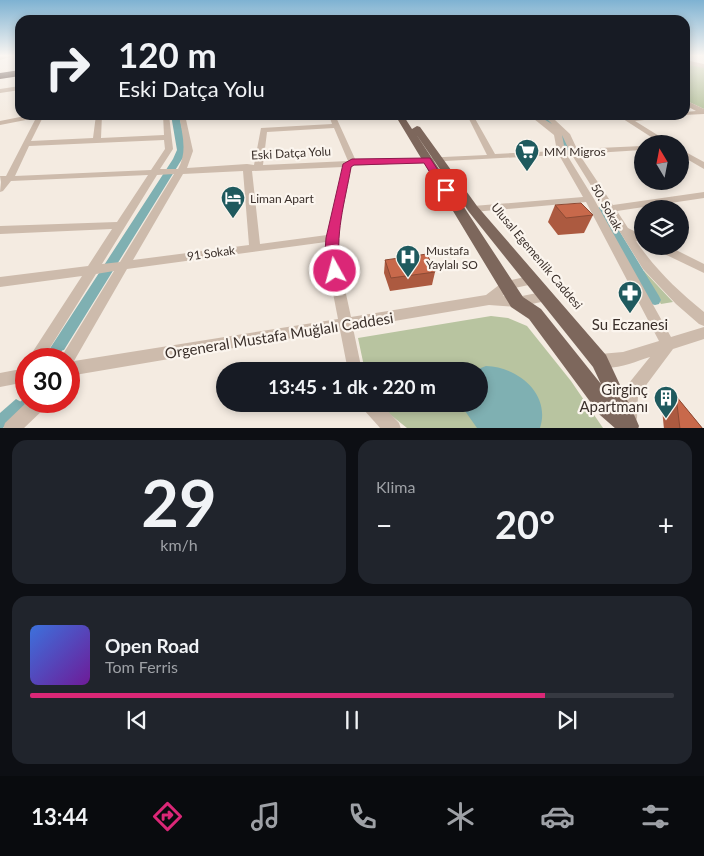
<!DOCTYPE html>
<html lang="tr">
<head>
<meta charset="utf-8">
<style>
	:root { --surface:#171b24; --page:#20242c; --text:#f1f3f6; --muted:#9ea1a6; --line:#363941; --accent:#db2777 }
	body { margin:0; font-family:Lato,sans-serif; background:var(--page); color:var(--text); height:100vh; display:flex; flex-direction:column; font-size:19px; white-space:nowrap }
	* { box-sizing:border-box; margin:0 }
	p { font-size:16px; color:var(--muted) }
	.icon { flex:none; width:28px; height:28px; fill:none; stroke:currentColor; stroke-width:2; stroke-linecap:round; stroke-linejoin:round }
	.map { position:relative; height:428px; overflow:hidden }
	.sheet { display:flex; flex-direction:column; gap:12px; padding:12px; background:#0d0f14; flex:1 }
	.sheet>* { flex:none }
	.hud { position:absolute; left:15px; top:15px; width:675px; height:105px; border-radius:15px; box-shadow:0 2px 8px #0003; background:#171b24; color:var(--text); overflow:hidden }
	.needle { width:32px; rotate:350deg }
	.buttons { position:absolute; left:634px; top:135px; display:grid; gap:10px }
	.buttons a { display:grid; place-items:center; width:55px; height:55px; border-radius:50%; background:var(--surface); box-shadow:0 2px 8px #0003; font-size:25px }
	.speed { position:absolute; left:15px; top:348px; display:flex; gap:10px; font-size:25px; font-weight:700; text-align:center }
	.speed>* { display:grid; place-content:center; width:65px; height:65px; border-radius:50%; background:var(--surface); box-shadow:0 2px 8px #0003; line-height:1 }
	.speed .limit { border:8px solid #d22; background:#fff; color:#111 }
	.pin { position:absolute; display:grid; place-items:center; width:42px; height:42px; color:#fff; margin:-21px; border-radius:10px; box-shadow:0 2px 8px #0006 }
	.me { position:absolute; width:55px; margin:-28px; rotate:353deg; stroke-linejoin:round; filter:drop-shadow(0 0 4px #0008) }
	.turn { display:flex; align-items:center; gap:18px; height:105px; padding:0 20px; font-size:22px }
	.turn .icon { width:65px; height:65px; stroke-width:2.5 }
	.turn b { display:block; font-size:35px; line-height:42px }
	.big { font-size:38px; font-weight:700; line-height:1.1 }
	.sheet .card { flex:1; display:flex; flex-direction:column; justify-content:center; gap:8px; min-width:0; padding:0 18px; border-radius:15px; background:var(--page) }
	.sheet .dial { align-items:center; gap:0 }
	.dial b { font-size:65px; line-height:1 }
	.song { display:flex; align-items:center; gap:15px }
	.cover { width:60px; height:60px; border-radius:8px; background:linear-gradient(135deg,hsl(220 70% 55%),hsl(280 70% 35%)) }
	.played { height:5px; border-radius:2px; background:linear-gradient(90deg,var(--accent) 80%,var(--line) 80%) }
	.keys { display:flex; justify-content:space-around; direction:ltr }
	.heat { display:flex; justify-content:space-between; align-items:center; font-size:28px; direction:ltr }
	.sheet .tiles { flex:1; display:grid; gap:12px; grid-template-columns:1fr 1fr }
	.card:last-child { grid-column:span 2 }
	.trip { position:absolute; left:216px; top:362px; width:272px; height:50px; border-radius:25px; background:var(--surface); box-shadow:0 2px 8px #0003; font-weight:700; line-height:50px; text-align:center }
	.menu { display:flex; height:80px; justify-content:space-around; align-items:center; background:#090b0e; color:var(--muted) }
	.menu .icon { width:35px; height:35px }
	.menu .current { color:var(--accent) }
	.menu b { font-size:22px; color:var(--text) }
	.map>svg:first-child { display:block }
	.green { fill:#b8c4a0 }
	.water { fill:#7fb0b2 }
	.lines { fill:none; stroke-linecap:round; stroke-linejoin:round }
	.stream { stroke:#7fb0b2; stroke-width:4.5 }
	.canal { fill:#7fb0b2; fill-rule:evenodd }
	.minor { fill:#cdbbac; fill-rule:evenodd }
	.major { fill:#7d675c; fill-rule:evenodd }
	.highway { fill:#5c4a42; fill-rule:evenodd }
	.wall { fill:#ac5a40 }
	.building { fill:#c8694b; stroke:#8c4a34 }
	.route { fill:#db2777; stroke:#8e194d }
	.labels { text-anchor:middle; dominant-baseline:central; stroke-width:4.5; stroke-linejoin:round; paint-order:stroke }
	.poi-label { font-size:12px; fill:#3b302b; stroke:#fbf5ee; text-anchor:start }
	.street-label { font-size:12px; fill:#3b302b; stroke:#fbf5ee }
	.near-poi-label { font-size:15px; fill:#3b302b; stroke:#fbf5ee }
	.near-street-label { font-size:15px; fill:#3b302b; stroke:#fbf5ee }
</style>
</head>
<body>
<div class="map">
<svg width="704" height="429" viewBox="0 0 704 429">
	<rect width="100%" height="100%" fill="#f4ebe1"/>
	<g class="green">
		<polygon points="685,64 704,67 704,109 685,100"/>
		<polygon points="644,271 673,302 661,304 640,272"/>
		<polygon points="491,316 508,318 527,326 571,381 603,428 407,428 377,404 480,404 480,371 365,371 358,338"/>
	</g>
	<g class="water">
		<polygon points="171,115 179,115 187,151 64,350 47,353 173,159 177,150"/>
		<path d="M486 366C518 367 551 394 540 428H477L465 411 463 404H480V371H473Z"/>
		<polygon points="16,399 28,406 3,428 0,429 0,413"/>
	</g>
	<g class="lines">
		<g class="stream">
			<polyline points="54,359 61,348"/>
			<polyline points="20,405 26,399"/>
		</g>
		<g class="canal">
			<polygon points="535,115 542,115 563,130 572,150 571,152 565,152 557,133"/>
			<polygon points="601,206 606,209 659,296 661,300 659,304 655,305 651,304 596,209"/>
		</g>
		<g class="minor">
			<polygon points="0,56 13,56 0,60"/>
			<polygon points="685,60 704,64 704,68 685,64"/>
			<polygon points="20,86 20,90 0,93 0,89"/>
			<polygon points="685,100 704,109 704,114 683,115 685,115 685,112 696,111 685,105"/>
			<path d="M30 115H44L31 141 93 138 96 115H102L101 138 164 135 163 115H169L173 149 160 169H178C188 151 182 134 179 115H185L193 151 187 168 247 164 254 165 261 128 332 124 329 115H335L356 161 487 155 467 115H473L495 154 557 151 554 135 529 115H537L552 124 543 115 552 117 572 115 555 120 570 134 577 149 642 146V150L579 154 613 205 704 192V198L617 211 628 228 642 235V243L636 241C656 270 677 290 704 312V326L699 324 676 304 643 269 572 155H567L594 199 671 337 704 327V339L673 349 638 396 637 418 635 424 629 426 623 424C619 414 620 397 625 388L650 357C634 362 612 372 595 366L593 361 595 356 600 354 623 352 659 341 586 202 473 212 468 209 473 206 583 197 559 155 352 166 337 238V252L351 317 486 295 503 282 534 275 538 277 540 280 538 283 510 289 503 296 517 297 547 291 551 292 553 296 551 300 517 307 489 305 353 328 362 371H348L340 330 69 376V359H60L114 271 96 274 43 359H28L82 276 0 287V277L88 266 112 229 0 234V226L117 222 148 175 11 181 3 191 0 192 1 182 0 176H6L36 118 0 125V121ZM334 128 348 161 263 165 267 132ZM562 135 569 150H565ZM164 140 165 149 151 170 15 176 29 146ZM343 167 327 235 260 244 252 171ZM243 171 249 245 133 260 183 174ZM174 174 120 262 102 264 157 175ZM326 242 325 252 338 319 74 361 127 269Z"/>
			<path d="M617 115C623 115 627 118 633 117 647 117 661 115 675 115L672 117 635 121 672 144H662Z"/>
			<polygon points="680,149 704,162 704,169 680,155"/>
			<polygon points="653,246 668,246 704,264 704,273 654,249"/>
			<polygon points="26,368 26,382 0,387 0,373"/>
			<polygon points="28,401 48,401 46,407 23,429 3,429 5,423"/>
			<polygon points="362,404 381,404 399,423 401,429 381,429 364,410"/>
		</g>
		<path class="major" d="M395 115H403L412 129 417 126 420 127 477 206 606 355 636 419 639 426 638 429H616L600 415 529 319 511 307ZM416 134 469 212 593 367 601 384 541 309 523 297Z"/>
		<polygon class="highway" points="20,70 20,76 0,79 0,73"/>
	</g>
	<g class="wall">
		<polygon points="555,205 593,215 584,233 558,235 548,222"/>
		<polygon points="385,260 435,272 432,285 390,291 384,273"/>
		<polygon points="676,396 703,429 664,429 662,409"/>
	</g>
	<g class="building">
		<polygon points="581,203 593,215 566,218 555,205"/>
		<polygon points="427,254 435,272 391,278 385,260"/>
		<polygon points="676,396 703,429 680,429"/>
	</g>
	<linearGradient id="sky" x2="0" y2="1"><stop stop-color="#7eb2d2"/><stop offset="0.48" stop-color="#faf6f2"/><stop offset="1" stop-color="#faf6f2" stop-opacity="0"/></linearGradient>
	<rect width="704" height="116" fill="url(#sky)"/>
	<path class="route" d="M427 158H430L451 190 450 192H442L424 163 354 165 351 167C345 202 334 236 341 271L339 274H330L325 252 326 238 343 164 352 159Z"/>
	<defs>
		<symbol id="supermarket-pin" viewBox="-11 -11 22 30"><path d="M0 17L-7.5 6A9.5 9.5 0 1 1 7.5 6Z" fill="#1f5a5e" stroke="#fbf5ee"/><path d="M-6-5.5h2.5l.6 2H6L4.5 2H-2.5L-4.4-4H-6ZM-1.5 3.2a1.3 1.3 0 1 0 .1 0ZM3 3.2a1.3 1.3 0 1 0 .1 0Z" fill="#fff"/></symbol>
		<symbol id="hotel-pin" viewBox="-11 -11 22 30"><path d="M0 17L-7.5 6A9.5 9.5 0 1 1 7.5 6Z" fill="#1f5a5e" stroke="#fbf5ee"/><path d="M-6-4.5h1.5V1H6V5H4.5V3h-9V5H-6ZM-4 0a1.8 1.8 0 1 1 3.6 0ZM.5 0V-2.5h3Q6-2.5 6 0Z" fill="#fff"/></symbol>
		<symbol id="hospital-pin" viewBox="-11 -11 22 30"><path d="M0 17L-7.5 6A9.5 9.5 0 1 1 7.5 6Z" fill="#1f5a5e" stroke="#fbf5ee"/><path d="M-5-5h3v3.5h4V-5h3V5h-3V1.5h-4V5h-3Z" fill="#fff"/></symbol>
		<symbol id="pharmacy-pin" viewBox="-11 -11 22 30"><path d="M0 17L-7.5 6A9.5 9.5 0 1 1 7.5 6Z" fill="#1f5a5e" stroke="#fbf5ee"/><path d="M-2-6h4v4h4v4h-4v4h-4v-4h-4v-4h4Z" fill="#fff"/></symbol>
		<symbol id="building-pin" viewBox="-11 -11 22 30"><path d="M0 17L-7.5 6A9.5 9.5 0 1 1 7.5 6Z" fill="#1f5a5e" stroke="#fbf5ee"/><path d="M-4-6H4V6H1V3H-1V6H-4ZM-2.5-4.3h1.7v1.8h-1.7ZM.8-4.3h1.7v1.8H.8ZM-2.5-1h1.7V.8h-1.7ZM.8-1h1.7V.8H.8Z" fill="#fff"/></symbol>
	</defs>
	<g fill-rule="evenodd">
		<use href="#supermarket-pin" x="513" y="137" width="28" height="38"/>
		<use href="#hotel-pin" x="219" y="184" width="28" height="38"/>
		<use href="#hospital-pin" x="394" y="243" width="28" height="38"/>
		<use href="#pharmacy-pin" x="616" y="279" width="28" height="38"/>
		<use href="#building-pin" x="652" y="384" width="28" height="38"/>
	</g>
	<g class="labels">
		<g class="poi-label">
			<text x="544" y="151">MM Migros</text>
			<text x="250" y="198">Liman Apart</text>
			<text x="426" y="250">Mustafa<tspan x="426" dy="14">Yaylalı SO</tspan></text>
		</g>
		<g class="street-label">
			<text transform="translate(291 153) rotate(-3)">Eski Datça Yolu</text>
			<text transform="translate(607 207) rotate(61)">50. Sokak</text>
			<text transform="translate(211 253) rotate(-8)">91 Sokak</text>
			<text transform="translate(537 256) rotate(50)">Ulusal Egemenlik Caddesi</text>
		</g>
		<g class="near-poi-label">
			<text x="630" y="324">Su Eczanesi</text>
			<text x="648" y="389" text-anchor="end">Girginç<tspan x="648" dy="17">Apartmanı</tspan></text>
		</g>
		<g class="near-street-label">
			<text transform="translate(279 335) rotate(-9)">Orgeneral Mustafa Muğlalı Caddesi</text>
		</g>
	</g>
</svg>
<div class="buttons">
<a><svg class="needle" viewBox="-14 -14 28 28"><path d="M0-13l5 13h-10z" fill="#e53935"/><path d="M0 13l5-13h-10z" fill="#9ea1a6"/></svg></a>
<a><svg class="icon" aria-label="layers" viewBox="0 0 24 24"><path d="M12 4l9 5-9 5-9-5zM3 14l9 5 9-5"/></svg></a>
</div>
<div class="speed"><div class="limit">30</div></div>
<div class="pin" style="left:446px;top:190px;background:#d93025"><svg class="icon" aria-label="arrive" viewBox="0 0 24 24"><path d="M6 21V4h12l-3 4 3 4H6"/></svg></div>
<svg class="me" style="left:335px;top:271px" viewBox="-20 -20 40 40"><circle r="17" fill="#db2777" stroke="#fff" stroke-width="3"/><path d="M0-11L8 9 0 5-8 9z" fill="#fff"/></svg>
<div class="trip">13:45 · 1 dk · 220 m</div>
<div class="hud">
<div class="turn"><svg class="icon" aria-label="right" viewBox="0 0 24 24"><path d="M7 20v-9h11M14 6l5 5-5 5"/></svg><div><b>120 m</b>Eski Datça Yolu</div></div>
</div>
</div>
<section class="sheet">
<div class="tiles">
<div class="card dial"><b>29</b><p>km/h</p></div>
<div class="card"><p>Klima</p>
<div class="heat"><a>−</a><b class="big">20°</b><a>+</a></div>
</div>
<div class="card">
<div class="song"><i class="cover"></i><div><b>Open Road</b><p>Tom Ferris</p></div></div>
<div class="played"></div>
<div class="keys"><svg class="icon" aria-label="previous" viewBox="0 0 24 24"><path d="M18 5L8 12l10 7zM5 5v14"/></svg><svg class="icon" aria-label="pause" viewBox="0 0 24 24"><path d="M8 5v14M16 5v14"/></svg><svg class="icon" aria-label="next" viewBox="0 0 24 24"><path d="M6 5l10 7-10 7zM19 5v14"/></svg></div>
</div>
</div>
</section>
<nav class="menu">
<b>13:44</b>
<svg class="icon current" aria-label="directions" viewBox="0 0 24 24"><path d="M12 3l9 9-9 9-9-9zM9 14v-3h6M13 9l2 2-2 2"/></svg>
<svg class="icon" aria-label="music" viewBox="0 0 24 24"><path d="M9 18V5l10-2v13"/><circle cx="6" cy="18" r="3"/><circle cx="16" cy="16" r="3"/></svg>
<svg class="icon" aria-label="phone" viewBox="0 0 24 24"><path d="M5 4h4l2 5-3 2q2 4 5 5l2-3 5 2v4C11 20 4 13 5 4z"/></svg>
<svg class="icon" aria-label="climate" viewBox="0 0 24 24"><path d="M12 3v18M4 7l16 10M4 17L20 7"/></svg>
<svg class="icon" aria-label="car" viewBox="0 0 24 24"><path d="M5 17H2v-5l4-1 3-4h7l3 4 3 1v5h-3M9 17h6M6 11h13"/><circle cx="7" cy="17" r="2"/><circle cx="17" cy="17" r="2"/></svg>
<svg class="icon" aria-label="filters" viewBox="0 0 24 24"><path d="M4 7h16M4 17h16"/><circle cx="9" cy="7" r="2"/><circle cx="15" cy="17" r="2"/></svg>
</nav>
</body>
</html>
